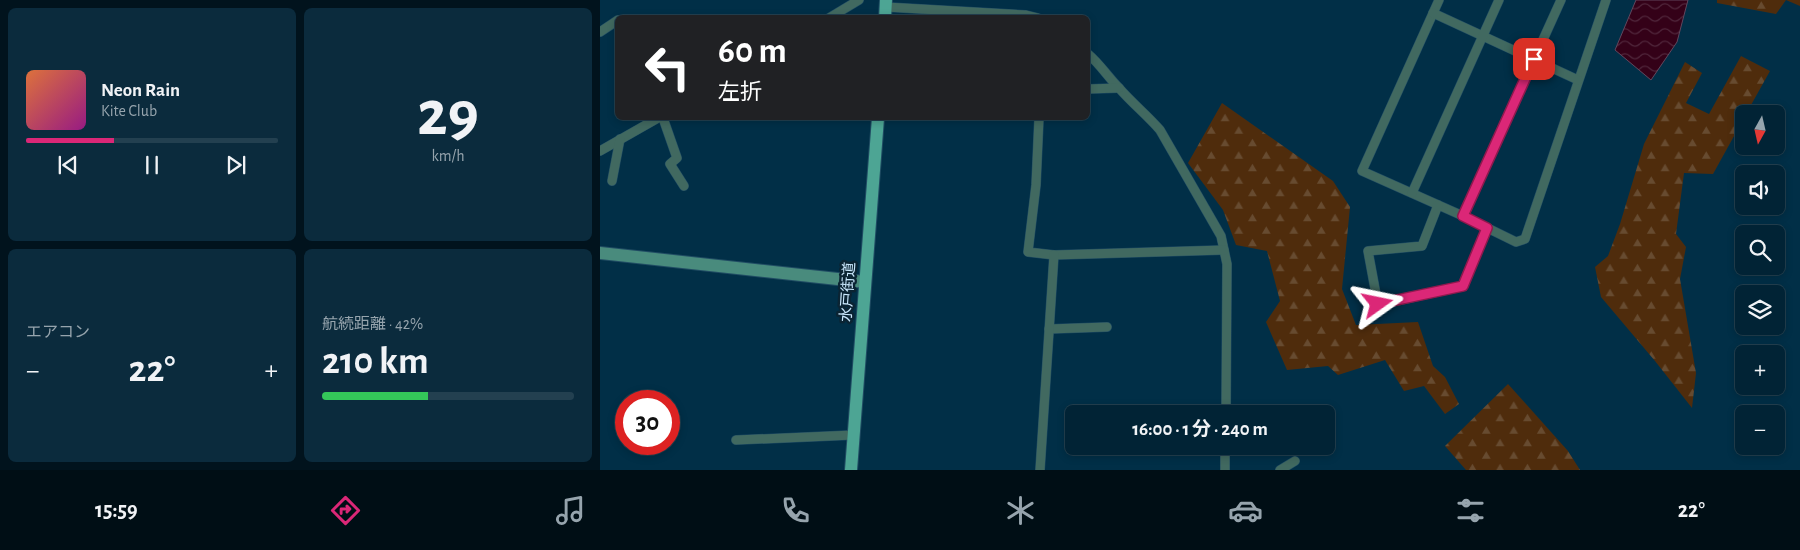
<!DOCTYPE html>
<html lang="ja">
<head>
<meta charset="utf-8">
<style>
	:root { --surface:#012335; --page:#0b2b3d; --text:#f1f3f6; --muted:#96a4ad; --line:#234050; --accent:#db2777 }
	body { margin:0; font-family:"Alegreya Sans","Noto Sans JP",sans-serif; background:var(--page); color:var(--text); height:100vh; display:flex; flex-direction:column; font-size:19px; white-space:nowrap }
	* { box-sizing:border-box; margin:0 }
	p { font-size:16px; color:var(--muted) }
	.icon { flex:none; width:28px; height:28px; fill:none; stroke:currentColor; stroke-width:2; stroke-linecap:round; stroke-linejoin:round }
	.map { position:relative; flex:1; overflow:hidden }
	.panel { display:flex; flex-direction:column; gap:8px; padding:8px; background:#01131d; width:600px }
	.panel>* { flex:none }
	.hud { position:absolute; left:15px; top:15px; width:475px; height:105px; border-radius:8px; box-shadow:0 2px 8px #0003,0 0 0 1px var(--line); background:#202124; color:#fff; overflow:hidden }
	.needle { width:32px; rotate:188deg }
	.buttons { position:absolute; left:1135px; top:105px; display:grid; gap:10px }
	.buttons a { display:grid; place-items:center; width:50px; height:50px; border-radius:8px; background:var(--surface); box-shadow:0 2px 8px #0003,0 0 0 1px var(--line); font-size:25px }
	.speed { position:absolute; left:15px; top:390px; display:flex; gap:10px; font-size:25px; font-weight:700; text-align:center }
	.speed>* { display:grid; place-content:center; width:65px; height:65px; border-radius:50%; background:var(--surface); box-shadow:0 2px 8px #0003,0 0 0 1px var(--line); line-height:1 }
	.speed .limit { border:8px solid #d22; background:#fff; color:#111 }
	.pin { position:absolute; display:grid; place-items:center; width:42px; height:42px; color:#fff; margin:-21px; border-radius:10px; box-shadow:0 2px 8px #0006 }
	.me { position:absolute; width:55px; margin:-28px; rotate:78deg; stroke-linejoin:round; filter:drop-shadow(0 0 4px #0008) }
	.turn { display:flex; align-items:center; gap:18px; height:105px; padding:0 20px; font-size:22px }
	.turn .icon { width:65px; height:65px; stroke-width:2.5 }
	.turn b { display:block; font-size:35px; line-height:42px }
	.big { font-size:38px; font-weight:700; line-height:1.1 }
	.panel .widget { flex:1; display:flex; flex-direction:column; justify-content:center; gap:8px; min-width:0; padding:0 18px; border-radius:8px; background:var(--page) }
	.panel .dial { align-items:center; gap:0 }
	.dial b { font-size:65px; line-height:1 }
	.song { display:flex; align-items:center; gap:15px }
	.cover { width:60px; height:60px; border-radius:8px; background:linear-gradient(135deg,hsl(20 70% 55%),hsl(310 70% 35%)) }
	.played { height:5px; border-radius:2px; background:linear-gradient(90deg,var(--accent) 35%,var(--line) 35%) }
	.keys { display:flex; justify-content:space-around; direction:ltr }
	.heat { display:flex; justify-content:space-between; align-items:center; font-size:28px; direction:ltr }
	.charge { height:8px; border-radius:4px; background:linear-gradient(90deg,#34c759 42%,var(--line) 0) }
	.panel .tiles { flex:1; display:grid; gap:8px; grid-template-columns:repeat(2,1fr) }
	.trip { position:absolute; left:465px; top:405px; width:270px; height:50px; border-radius:8px; background:var(--surface); box-shadow:0 2px 8px #0003,0 0 0 1px var(--line); font-weight:700; line-height:50px; text-align:center }
	.tabs { display:flex; height:80px; justify-content:space-around; align-items:center; background:#000e15; color:var(--muted) }
	.tabs .icon { width:35px; height:35px }
	.tabs .active { color:var(--accent) }
	.tabs b { font-size:22px; color:var(--text) }
	main { display:flex; flex:1; min-height:0 }
	.map>svg:first-child { display:block }
	.forest { fill:url(#forest-firs) }
	.water { fill:url(#water-waves); stroke:#61475d }
	.lines { fill:none; stroke-linecap:round; stroke-linejoin:round }
	.street-casing { stroke:#214d64; stroke-width:10 }
	.secondary-casing { stroke:#214d64; stroke-width:14 }
	.primary-casing { stroke:#214d64; stroke-width:14 }
	.street { stroke:#416960; stroke-width:9 }
	.secondary { stroke:#498b7d; stroke-width:12 }
	.primary { stroke:#4da594; stroke-width:12 }
	.route-casing { stroke:#8e194d; stroke-width:12 }
	.route { stroke:#db2777; stroke-width:9 }
	.labels { text-anchor:middle; dominant-baseline:central; stroke-width:5; stroke-linejoin:round; paint-order:stroke }
	.street-label { font-size:15px; fill:#cbe9fe; stroke:#0b2433 }
</style>
</head>
<body>
<main>
<section class="panel">
<div class="tiles">
<div class="widget">
<div class="song"><i class="cover"></i><div><b>Neon Rain</b><p>Kite Club</p></div></div>
<div class="played"></div>
<div class="keys"><svg class="icon" aria-label="previous" viewBox="0 0 24 24"><path d="M18 5L8 12l10 7zM5 5v14"/></svg><svg class="icon" aria-label="pause" viewBox="0 0 24 24"><path d="M8 5v14M16 5v14"/></svg><svg class="icon" aria-label="next" viewBox="0 0 24 24"><path d="M6 5l10 7-10 7zM19 5v14"/></svg></div>
</div>
<div class="widget dial"><b>29</b><p>km/h</p></div>
<div class="widget"><p>エアコン</p>
<div class="heat"><a>−</a><b class="big">22°</b><a>+</a></div>
</div>
<div class="widget"><p>航続距離 · 42%</p><b class="big">210 km</b><div class="charge"></div></div>
</div>
</section>
<div class="map">
<svg width="1200" height="470" viewBox="0 0 1200 470">
	<defs>
		<pattern id="forest-firs" width="22" height="20" patternUnits="userSpaceOnUse" patternTransform="scale(1.25)"><rect width="22" height="20" fill="#4f2c0c"/><path d="M5 1l3.5 6h-7zM16 11l3.5 6h-7z" fill="#674b30"/></pattern>
		<pattern id="water-waves" width="16" height="10" patternUnits="userSpaceOnUse" patternTransform="scale(1.25)"><rect width="16" height="10" fill="#340118"/><path d="M0 5q4-4 8 0t8 0" fill="none" stroke="#50263b"/></pattern>
	</defs>
	<rect width="100%" height="100%" fill="#012f47"/>
	<g class="forest">
		<polygon points="1117,0 1200,0 1200,6 1186,0 1176,14 1117,3"/>
		<polygon points="1141,56 1170,71 1146,114 1144,114 1144,118 1113,174 1084,173 1076,234 1086,247 1080,279 1096,373 1092,408 1055,361 1001,297 995,267 1008,256 1020,224 1044,144 1085,62 1102,73 1086,103 1109,114"/>
		<polygon points="622,103 733,181 750,207 742,289 756,325 818,322 833,366 845,377 859,404 845,414 824,386 804,391 785,360 738,375 728,366 687,370 666,322 680,301 667,251 636,245 623,210 588,163"/>
		<polygon points="908,384 968,451 980,470 866,470 845,446"/>
	</g>
	<polygon class="water" points="1036,0 1088,0 1077,42 1051,80 1015,50"/>
	<g class="lines">
		<defs>
			<g id="street">
				<polyline points="839,0 762,171 863,216 916,242 925,239 1006,0"/>
				<polyline points="286,7 426,15 438,18"/>
				<polyline points="833,13 978,80"/>
				<polyline points="229,18 259,0"/>
				<polyline points="0,32 18,20"/>
				<path d="M488 54C500 64 508 77 519 88 532 103 547 115 560 130L621 236 627 264 626 414"/>
				<polyline points="488,89 519,88"/>
				<polyline points="63,118 77,158 70,164 84,186"/>
				<polyline points="439,118 436,185 428,252 454,255 624,250"/>
				<polyline points="0,151 58,118"/>
				<polyline points="12,181 20,139"/>
				<polyline points="812,193 899,0"/>
				<polyline points="838,205 822,246 768,251 778,305 863,286 887,228"/>
				<polyline points="863,216 961,0"/>
				<polyline points="449,329 507,327"/>
				<polyline points="136,440 253,435"/>
				<polyline points="440,470 454,255"/>
				<polyline points="625,470 625,446"/>
				<polyline points="680,470 695,461"/>
			</g>
			<polyline id="secondary" points="0,253 265,282"/>
			<g id="primary">
				<polyline points="285,18 286,0"/>
				<polyline points="251,470 278,118"/>
			</g>
		</defs>
		<use href="#street" class="street-casing"/>
		<use href="#secondary" class="secondary-casing"/>
		<use href="#primary" class="primary-casing"/>
		<use href="#street" class="street"/>
		<use href="#secondary" class="secondary"/>
		<use href="#primary" class="primary"/>
	</g>
	<g class="lines">
		<defs>
			<polyline id="route" points="778,304 863,286 887,228 863,216 934,59"/>
		</defs>
		<use href="#route" class="route-casing"/>
		<use href="#route" class="route"/>
	</g>
	<g class="labels">
		<g class="street-label">
			<text transform="translate(248 292) rotate(-86)">水戸街道</text>
		</g>
	</g>
</svg>
<div class="buttons">
<a><svg class="needle" viewBox="-14 -14 28 28"><path d="M0-13l5 13h-10z" fill="#e53935"/><path d="M0 13l5-13h-10z" fill="#96a4ad"/></svg></a>
<a><svg class="icon" aria-label="sound" viewBox="0 0 24 24"><path d="M4 9h4l5-4v14l-5-4H4zM17 9q2 3 0 6"/></svg></a>
<a><svg class="icon" aria-label="search" viewBox="0 0 24 24"><circle cx="10" cy="10" r="6"/><path d="M15 15l6 6"/></svg></a>
<a><svg class="icon" aria-label="layers" viewBox="0 0 24 24"><path d="M12 4l9 5-9 5-9-5zM3 14l9 5 9-5"/></svg></a>
<a>+</a>
<a>−</a>
</div>
<div class="speed"><div class="limit">30</div></div>
<div class="pin" style="left:934px;top:59px;background:#d93025"><svg class="icon" aria-label="arrive" viewBox="0 0 24 24"><path d="M6 21V4h12l-3 4 3 4H6"/></svg></div>
<svg class="me" style="left:778px;top:304px" viewBox="-20 -20 40 40"><path d="M0-17L14 15 0 8-14 15z" fill="#db2777" stroke="#fff" stroke-width="4"/></svg>
<div class="trip">16:00 · 1 分 · 240 m</div>
<div class="hud">
<div class="turn"><svg class="icon" aria-label="left" viewBox="0 0 24 24"><path d="M17 20v-9H6M10 6l-5 5 5 5"/></svg><div><b>60 m</b>左折</div></div>
</div>
</div>
</main>
<nav class="tabs">
<b>15:59</b>
<svg class="icon active" aria-label="directions" viewBox="0 0 24 24"><path d="M12 3l9 9-9 9-9-9zM9 14v-3h6M13 9l2 2-2 2"/></svg>
<svg class="icon" aria-label="music" viewBox="0 0 24 24"><path d="M9 18V5l10-2v13"/><circle cx="6" cy="18" r="3"/><circle cx="16" cy="16" r="3"/></svg>
<svg class="icon" aria-label="phone" viewBox="0 0 24 24"><path d="M5 4h4l2 5-3 2q2 4 5 5l2-3 5 2v4C11 20 4 13 5 4z"/></svg>
<svg class="icon" aria-label="climate" viewBox="0 0 24 24"><path d="M12 3v18M4 7l16 10M4 17L20 7"/></svg>
<svg class="icon" aria-label="car" viewBox="0 0 24 24"><path d="M5 17H2v-5l4-1 3-4h7l3 4 3 1v5h-3M9 17h6M6 11h13"/><circle cx="7" cy="17" r="2"/><circle cx="17" cy="17" r="2"/></svg>
<svg class="icon" aria-label="filters" viewBox="0 0 24 24"><path d="M4 7h16M4 17h16"/><circle cx="9" cy="7" r="2"/><circle cx="15" cy="17" r="2"/></svg>
<b>22°</b>
</nav>
</body>
</html>
